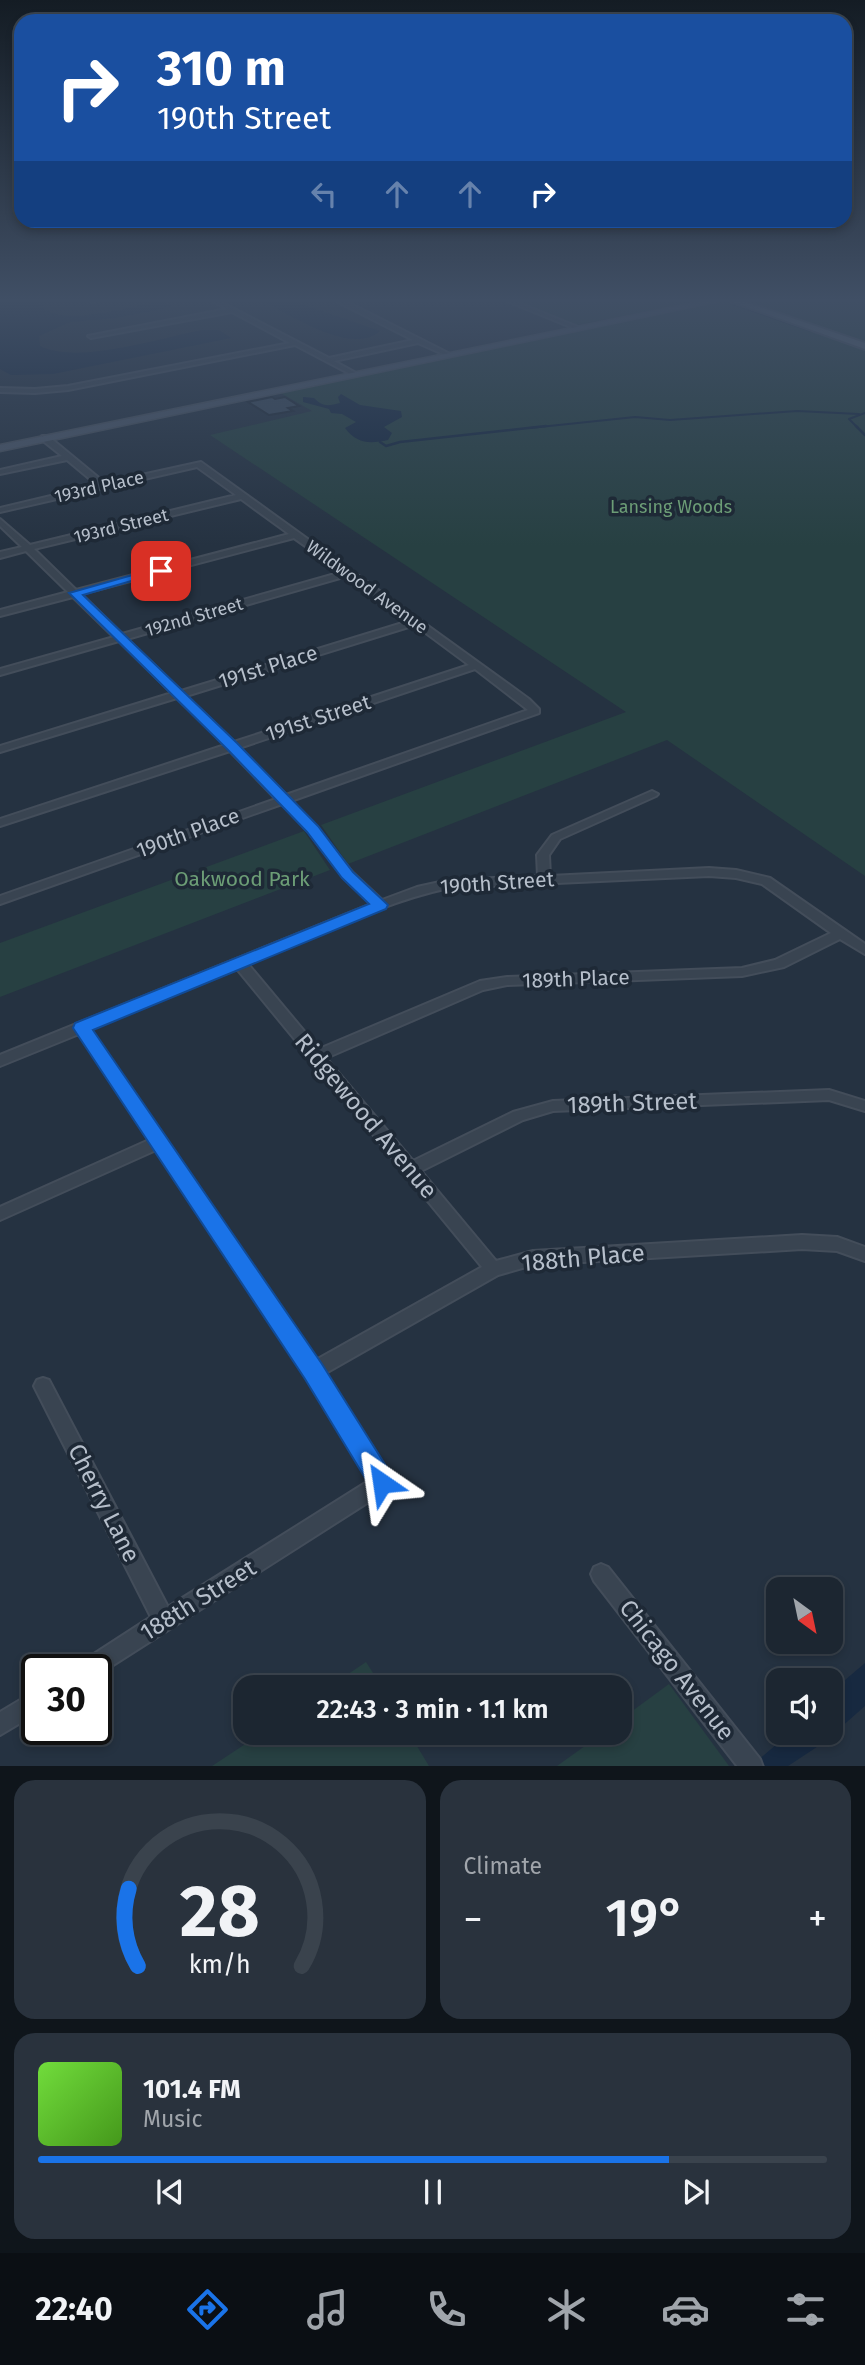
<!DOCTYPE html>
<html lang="en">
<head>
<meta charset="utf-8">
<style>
	:root { --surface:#1c2631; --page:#29323d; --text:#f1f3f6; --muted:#a0a5ab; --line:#3a434d; --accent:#1a73e8 }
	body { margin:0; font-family:"Fira Sans",sans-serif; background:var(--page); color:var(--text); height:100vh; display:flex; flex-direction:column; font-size:26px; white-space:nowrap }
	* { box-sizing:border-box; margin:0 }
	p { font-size:23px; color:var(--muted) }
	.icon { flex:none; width:38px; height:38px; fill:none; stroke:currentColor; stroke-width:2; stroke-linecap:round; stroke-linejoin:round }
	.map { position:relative; height:1766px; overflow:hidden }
	.details { display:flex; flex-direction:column; gap:14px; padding:14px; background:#0f151b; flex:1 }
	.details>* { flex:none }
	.banner { position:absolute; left:14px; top:14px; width:838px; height:214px; border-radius:21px; box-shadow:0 4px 10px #0003,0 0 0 2px var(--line); background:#1a4fa0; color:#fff; overflow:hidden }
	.needle { width:46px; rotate:147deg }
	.fabs { position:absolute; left:766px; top:1577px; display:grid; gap:14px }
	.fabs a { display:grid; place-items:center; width:77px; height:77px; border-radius:14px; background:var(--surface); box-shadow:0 4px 10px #0003,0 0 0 2px var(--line); font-size:35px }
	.speed { position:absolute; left:21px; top:1654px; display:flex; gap:14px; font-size:35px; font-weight:700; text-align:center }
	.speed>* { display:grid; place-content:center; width:91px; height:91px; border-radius:50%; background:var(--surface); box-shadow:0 4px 10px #0003,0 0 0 2px var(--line); line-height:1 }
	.speed .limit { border:4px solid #111; border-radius:10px; background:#fff; color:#111 }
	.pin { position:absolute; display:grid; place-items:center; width:60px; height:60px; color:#fff; margin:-30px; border-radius:14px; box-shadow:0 4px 10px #0006 }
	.me { position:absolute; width:77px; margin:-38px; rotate:328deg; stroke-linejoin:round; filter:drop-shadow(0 0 5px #0008) }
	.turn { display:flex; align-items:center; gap:24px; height:147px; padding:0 28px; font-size:32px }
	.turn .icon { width:91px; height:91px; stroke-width:2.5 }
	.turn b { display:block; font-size:49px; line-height:60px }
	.lanes { display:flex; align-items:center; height:66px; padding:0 28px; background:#0003; justify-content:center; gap:35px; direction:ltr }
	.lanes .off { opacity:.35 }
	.big { font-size:52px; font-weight:600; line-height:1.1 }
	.details .card { flex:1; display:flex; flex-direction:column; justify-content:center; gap:10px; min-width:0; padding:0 24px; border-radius:21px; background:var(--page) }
	.details .dial { align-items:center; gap:0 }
	.dial svg { height:182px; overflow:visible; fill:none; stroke:var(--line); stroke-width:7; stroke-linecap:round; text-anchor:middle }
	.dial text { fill:var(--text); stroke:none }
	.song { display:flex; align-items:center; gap:21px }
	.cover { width:84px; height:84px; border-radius:10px; background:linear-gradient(135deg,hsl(100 70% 55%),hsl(100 70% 35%)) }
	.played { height:7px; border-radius:4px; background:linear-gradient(90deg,var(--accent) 80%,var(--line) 80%) }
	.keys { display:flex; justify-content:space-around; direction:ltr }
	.heat { display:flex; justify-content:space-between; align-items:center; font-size:38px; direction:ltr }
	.details .tiles { flex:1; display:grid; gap:14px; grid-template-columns:1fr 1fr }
	.card:last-child { grid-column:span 2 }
	.trip { position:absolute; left:233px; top:1675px; width:399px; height:70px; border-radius:21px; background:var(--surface); box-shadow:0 4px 10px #0003,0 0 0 2px var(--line); font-weight:600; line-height:70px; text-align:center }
	.tab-bar { display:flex; height:112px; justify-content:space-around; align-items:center; background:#0b0f14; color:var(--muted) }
	.tab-bar .icon { width:49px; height:49px }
	.tab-bar .active { color:var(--accent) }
	.tab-bar b { font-size:32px; color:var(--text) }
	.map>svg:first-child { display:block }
	.green { fill:#274042 }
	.water { fill:#172940 }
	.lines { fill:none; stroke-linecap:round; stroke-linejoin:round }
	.stream-far1 { stroke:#172940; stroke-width:2 }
	.stream { stroke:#172940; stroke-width:2.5 }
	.building { fill:#374657; stroke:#202b38; stroke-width:2 }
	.street-casing { stroke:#434d5a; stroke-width:4 }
	.secondary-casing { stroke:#434d5a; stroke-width:3 }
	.primary-casing { stroke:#434d5a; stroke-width:4 }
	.street { fill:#394451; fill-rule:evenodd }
	.secondary { fill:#475364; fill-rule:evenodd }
	.primary { fill:#576371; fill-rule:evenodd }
	.route { fill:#1a73e8; stroke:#114b97; stroke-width:2 }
	.labels { text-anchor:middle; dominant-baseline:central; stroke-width:7; stroke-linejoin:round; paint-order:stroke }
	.far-street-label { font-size:18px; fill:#b6bfcb; stroke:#1e2936 }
	.far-park-label { font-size:18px; fill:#6c9d76; stroke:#1e2936 }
	.street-label { font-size:21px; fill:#b6bfcb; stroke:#1e2936 }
	.park-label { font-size:21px; fill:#6c9d76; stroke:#1e2936 }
	.near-street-label { font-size:24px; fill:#b6bfcb; stroke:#1e2936 }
</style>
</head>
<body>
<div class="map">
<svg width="865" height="1767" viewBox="0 0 865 1767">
	<rect width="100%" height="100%" fill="#253241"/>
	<g class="green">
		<polygon points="510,299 703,299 707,300 575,325"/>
		<polygon points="736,299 865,299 865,876 667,740 348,864 321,825 626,712 210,435 312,411 277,391 672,309"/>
		<polygon points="304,831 330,870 0,997 0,943"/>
		<polygon points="366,1662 382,1687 329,1687"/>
		<polygon points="669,1684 729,1766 557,1766 603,1733 620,1732 620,1720"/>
		<polygon points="262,1733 409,1733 429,1766 212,1766"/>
	</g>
	<g class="water">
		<path d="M20 299H42L38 303C57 330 130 306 158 302L166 303 172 307 115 318 70 322 39 336 40 346C77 365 161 338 202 330H219L231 338 53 374 11 375 0 369V302Z"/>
		<path d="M259 299H287L380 331C351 357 288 313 259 299Z"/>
		<path d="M341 394 360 405 401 411 402 417 384 427 392 433 388 440C370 444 357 444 345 428L356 422 342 414 331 413 329 409 303 402V397L314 398C322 407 329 406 340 403L338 397Z"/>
		<polygon points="865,1663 865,1706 823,1743 788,1766 750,1767 790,1733 831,1732 831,1692"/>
	</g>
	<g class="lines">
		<g class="stream-far1">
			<polyline points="732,304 811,331"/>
			<polyline points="530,428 635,417 670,420 797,411 859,414"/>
			<polyline points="858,428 849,419 865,413"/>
		</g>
		<g class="stream">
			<polyline points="856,426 865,435"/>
			<polyline points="380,442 386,446 400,442 546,426"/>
		</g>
	</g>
	<polygon class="building" points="272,397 275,399 285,397 299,406 288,408 293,411 269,415 248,402"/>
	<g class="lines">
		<defs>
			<g id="street">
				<polygon points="89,299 104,299 91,302"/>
				<polygon points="209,299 215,299 329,358 413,340 332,299 339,299 351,304 450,354 445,355 418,343 334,361 356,373 356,375 354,376 295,345 68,390 35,393 0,392 0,388 35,389 68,386 290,343 232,312 91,338 88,336 227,309"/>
				<polygon points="502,299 509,299 578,327 573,328"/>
				<path d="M42 436H48L105 483 201 462 529 699 539 709V713L291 801 316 827 352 872 382 900 417 887 449 880 538 876 537 855 552 835 652 791 658 794 656 796 560 839 549 855 550 876 709 868 736 870 770 878 865 944V954L840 939 784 967 742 976 507 985 483 990 326 1058 413 1161 513 1112 553 1101 829 1090 865 1101V1111L829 1100 553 1111 523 1120 421 1171 496 1261 533 1251 802 1235 837 1237 865 1247V1261L837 1251 802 1249 533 1265 498 1275 324 1374 389 1477 391 1483 389 1489 96 1676V1670H77L80 1663 151 1617 37 1392 34 1386 37 1380 43 1378 49 1380 168 1607 370 1480 307 1377 156 1150 0 1220V1207L149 1140 79 1034 0 1066V1055L371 904 344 878 308 831 282 804 0 904V896L276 799 230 751 0 826V819L225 745 177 698 0 752V746L172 693 119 641 0 675V669L114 637 73 597 0 616V610L68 592 26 551 0 558V552L22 547 0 526V519L30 545 236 495 197 467 0 512V508L97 485 67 460 0 474V470L62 456 42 440ZM241 499 289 534 76 590 34 549ZM294 538 342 572 122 634 81 594ZM347 576 409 621 181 691 127 639ZM415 625 469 665 234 742 186 696ZM475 669 528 710 286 795 239 748ZM709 876 736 878 762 884 831 933 775 960 742 968 507 977 480 981 319 1049 248 964C312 938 382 902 449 888ZM237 969 482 1267 316 1360 90 1029Z"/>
				<polygon points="601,1564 608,1567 760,1759 763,1767 738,1767 594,1581 591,1574 594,1567"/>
				<polygon points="37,1690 37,1713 0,1735 0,1712"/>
			</g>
			<polygon id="secondary" points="714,299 728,299 0,451 0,445"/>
			<polygon id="primary" points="725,299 736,299 865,343 865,349"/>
		</defs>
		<use href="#street" class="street-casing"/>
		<use href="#secondary" class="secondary-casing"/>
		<use href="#primary" class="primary-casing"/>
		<use href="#street" class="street"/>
		<use href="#secondary" class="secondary"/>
		<use href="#primary" class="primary"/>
	</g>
	<linearGradient id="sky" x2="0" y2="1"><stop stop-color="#141c24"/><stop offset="0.55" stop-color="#404f65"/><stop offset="1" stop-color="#404f65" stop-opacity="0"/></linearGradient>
	<rect width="865" height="546" fill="url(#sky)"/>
	<polygon class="route" points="157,568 166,571 83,595 237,743 318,826 353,872 388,905 386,909 93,1030 322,1364 391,1474 394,1483 391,1491 382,1495 373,1491 305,1379 73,1028 75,1023 369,904 342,878 307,832 227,749 69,593"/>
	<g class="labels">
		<g class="far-street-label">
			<text transform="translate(99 487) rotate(-13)">193rd Place</text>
			<text transform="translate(121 526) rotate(-14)">193rd Street</text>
			<text transform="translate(367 587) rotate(36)">Wildwood Avenue</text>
			<text transform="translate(194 617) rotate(-16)">192nd Street</text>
		</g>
		<g class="far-park-label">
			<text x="671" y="507">Lansing Woods</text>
		</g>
		<g class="street-label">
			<text transform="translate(268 667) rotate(-17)">191st Place</text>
			<text transform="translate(318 718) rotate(-18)">191st Street</text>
			<text transform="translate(188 833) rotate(-20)">190th Place</text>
			<text transform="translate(497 883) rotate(-4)">190th Street</text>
			<text transform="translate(576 979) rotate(-2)">189th Place</text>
		</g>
		<g class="park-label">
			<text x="242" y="879">Oakwood Park</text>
		</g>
		<g class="near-street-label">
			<text transform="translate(632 1103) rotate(-2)">189th Street</text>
			<text transform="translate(366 1116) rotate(50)">Ridgewood Avenue</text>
			<text transform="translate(583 1258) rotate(-5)">188th Place</text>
			<text transform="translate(104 1503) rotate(63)">Cherry Lane</text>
			<text transform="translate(198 1600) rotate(-32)">188th Street</text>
			<text transform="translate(677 1670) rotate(52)">Chicago Avenue</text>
		</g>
	</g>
</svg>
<div class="fabs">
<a><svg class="needle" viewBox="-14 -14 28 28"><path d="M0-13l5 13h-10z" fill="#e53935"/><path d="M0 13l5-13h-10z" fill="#a0a5ab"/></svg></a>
<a><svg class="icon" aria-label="sound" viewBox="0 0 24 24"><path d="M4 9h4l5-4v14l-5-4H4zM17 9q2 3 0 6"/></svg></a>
</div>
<div class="speed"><div class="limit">30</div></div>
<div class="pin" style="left:161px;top:571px;background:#d93025"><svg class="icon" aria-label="arrive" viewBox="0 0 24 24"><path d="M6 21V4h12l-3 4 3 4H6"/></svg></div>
<svg class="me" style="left:382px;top:1483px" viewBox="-20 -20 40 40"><path d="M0-17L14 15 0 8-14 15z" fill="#1a73e8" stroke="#fff" stroke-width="4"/></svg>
<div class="trip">22:43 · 3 min · 1.1 km</div>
<div class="banner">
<div class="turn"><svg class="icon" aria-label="right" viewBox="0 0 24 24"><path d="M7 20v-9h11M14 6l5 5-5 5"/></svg><div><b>310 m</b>190th Street</div></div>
<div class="lanes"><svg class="icon off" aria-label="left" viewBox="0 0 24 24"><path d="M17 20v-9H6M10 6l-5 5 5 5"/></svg><svg class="icon off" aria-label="ahead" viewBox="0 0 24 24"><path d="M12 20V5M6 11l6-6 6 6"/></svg><svg class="icon off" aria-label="ahead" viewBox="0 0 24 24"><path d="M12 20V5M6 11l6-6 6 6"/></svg><svg class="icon" aria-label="right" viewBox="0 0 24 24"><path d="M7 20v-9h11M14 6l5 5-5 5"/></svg></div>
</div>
</div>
<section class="details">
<div class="tiles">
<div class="card dial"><svg viewBox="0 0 100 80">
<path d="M14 69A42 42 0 1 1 86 69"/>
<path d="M14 69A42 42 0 0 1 10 35" stroke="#1a73e8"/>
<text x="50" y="56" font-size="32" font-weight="700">28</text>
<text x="50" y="72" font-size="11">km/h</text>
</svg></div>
<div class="card"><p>Climate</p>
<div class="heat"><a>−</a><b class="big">19°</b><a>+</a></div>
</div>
<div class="card">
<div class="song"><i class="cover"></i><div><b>101.4 FM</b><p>Music</p></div></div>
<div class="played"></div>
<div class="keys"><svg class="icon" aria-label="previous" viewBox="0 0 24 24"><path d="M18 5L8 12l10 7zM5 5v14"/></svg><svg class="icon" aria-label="pause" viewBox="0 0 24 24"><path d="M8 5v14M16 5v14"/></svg><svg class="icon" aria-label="next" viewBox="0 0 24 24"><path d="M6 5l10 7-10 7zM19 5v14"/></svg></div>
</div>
</div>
</section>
<nav class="tab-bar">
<b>22:40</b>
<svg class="icon active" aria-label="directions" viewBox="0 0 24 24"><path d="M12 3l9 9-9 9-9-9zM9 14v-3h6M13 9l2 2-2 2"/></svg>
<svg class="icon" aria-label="music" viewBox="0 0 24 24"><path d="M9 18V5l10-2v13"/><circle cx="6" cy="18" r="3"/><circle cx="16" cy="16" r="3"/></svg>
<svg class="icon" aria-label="phone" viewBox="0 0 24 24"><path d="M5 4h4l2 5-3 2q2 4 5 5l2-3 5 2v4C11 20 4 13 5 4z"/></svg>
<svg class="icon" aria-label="climate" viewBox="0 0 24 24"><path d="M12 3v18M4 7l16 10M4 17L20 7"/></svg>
<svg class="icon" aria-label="car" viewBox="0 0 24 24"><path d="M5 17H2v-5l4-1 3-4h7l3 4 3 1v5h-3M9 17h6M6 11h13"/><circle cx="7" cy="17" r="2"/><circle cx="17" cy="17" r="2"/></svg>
<svg class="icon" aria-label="filters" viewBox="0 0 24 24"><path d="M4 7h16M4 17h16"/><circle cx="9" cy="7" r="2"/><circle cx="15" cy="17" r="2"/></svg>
</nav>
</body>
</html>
